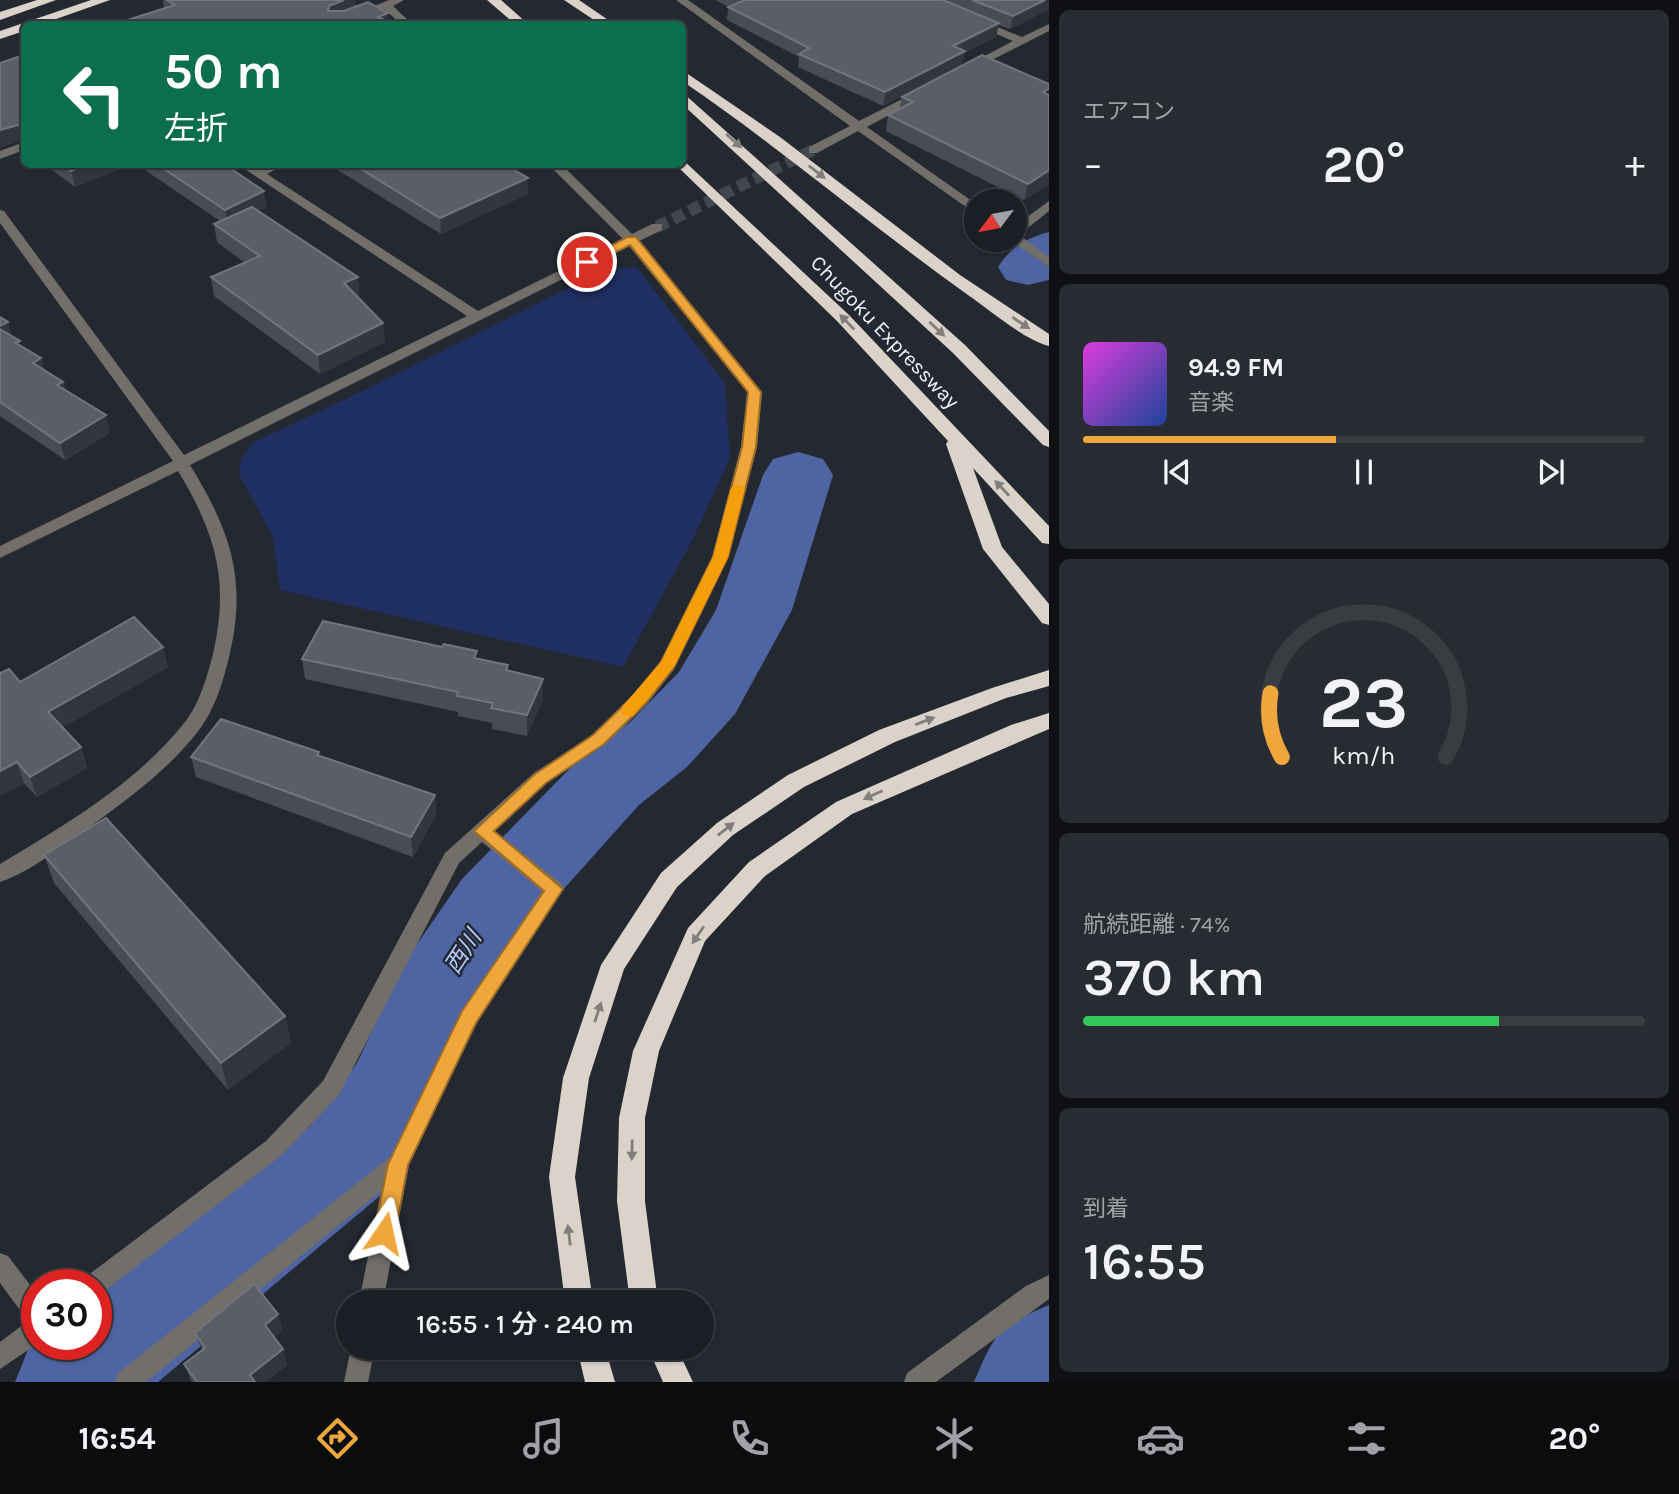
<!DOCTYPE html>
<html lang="ja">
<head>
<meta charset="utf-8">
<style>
	:root { --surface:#1b1e24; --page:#282b31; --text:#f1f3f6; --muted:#a0a2a6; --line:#393c41; --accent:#efa73d }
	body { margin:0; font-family:Karla,"Noto Sans JP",sans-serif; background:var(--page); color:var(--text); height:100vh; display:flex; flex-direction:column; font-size:26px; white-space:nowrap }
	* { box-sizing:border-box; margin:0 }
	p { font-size:23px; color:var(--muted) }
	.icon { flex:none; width:38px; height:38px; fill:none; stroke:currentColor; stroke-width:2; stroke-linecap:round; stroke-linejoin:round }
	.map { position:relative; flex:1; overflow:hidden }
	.details { display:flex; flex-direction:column; gap:10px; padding:10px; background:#0f1014; width:630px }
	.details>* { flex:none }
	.hud { position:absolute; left:21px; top:21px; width:665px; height:147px; border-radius:10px; box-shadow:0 2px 5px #0004,0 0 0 2px var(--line); background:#0b6e4f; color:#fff; overflow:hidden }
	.needle { width:46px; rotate:238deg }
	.tools { position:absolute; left:964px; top:189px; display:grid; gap:14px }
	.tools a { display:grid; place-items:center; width:63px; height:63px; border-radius:50%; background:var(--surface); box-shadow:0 2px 5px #0004,0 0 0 2px var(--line); font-size:35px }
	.speed { position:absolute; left:21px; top:1269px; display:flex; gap:14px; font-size:35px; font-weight:700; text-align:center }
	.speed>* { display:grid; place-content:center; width:91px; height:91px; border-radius:50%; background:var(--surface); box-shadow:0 2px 5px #0004,0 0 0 2px var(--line); line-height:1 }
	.speed .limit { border:10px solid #d22; background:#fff; color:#111 }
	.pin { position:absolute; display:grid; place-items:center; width:60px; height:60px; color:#fff; margin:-30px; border:4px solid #fff; border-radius:50%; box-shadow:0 2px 7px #0007 }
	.me { position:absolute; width:77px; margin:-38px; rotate:11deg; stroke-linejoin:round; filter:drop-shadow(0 0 5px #0008) }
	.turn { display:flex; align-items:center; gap:24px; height:147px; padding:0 28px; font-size:32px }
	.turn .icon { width:91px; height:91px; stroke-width:2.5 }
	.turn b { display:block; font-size:49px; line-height:60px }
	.big { font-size:52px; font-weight:600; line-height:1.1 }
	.details .card { flex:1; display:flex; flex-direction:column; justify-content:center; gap:10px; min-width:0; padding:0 24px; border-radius:10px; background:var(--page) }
	.details .dial { align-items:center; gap:0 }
	.dial svg { height:182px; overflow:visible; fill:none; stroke:var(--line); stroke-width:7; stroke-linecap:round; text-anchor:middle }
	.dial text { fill:var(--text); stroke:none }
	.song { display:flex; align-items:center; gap:21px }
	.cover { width:84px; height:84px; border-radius:10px; background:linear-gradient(135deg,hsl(300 70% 55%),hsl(220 70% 35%)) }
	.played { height:7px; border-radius:4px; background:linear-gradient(90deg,var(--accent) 45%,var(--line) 45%) }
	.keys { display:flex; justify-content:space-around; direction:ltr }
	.heat { display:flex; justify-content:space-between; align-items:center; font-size:38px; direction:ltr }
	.charge { height:10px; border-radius:5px; background:linear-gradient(90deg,#34c759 74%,var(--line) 0) }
	.trip { position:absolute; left:336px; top:1290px; width:378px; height:70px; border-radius:35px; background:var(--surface); box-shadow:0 2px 5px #0004,0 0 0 2px var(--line); font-weight:600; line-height:70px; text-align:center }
	.tabs { display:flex; height:112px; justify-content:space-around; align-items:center; background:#0b0c0e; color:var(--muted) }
	.tabs .icon { width:49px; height:49px }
	.tabs .active { color:var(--accent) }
	.tabs b { font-size:32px; color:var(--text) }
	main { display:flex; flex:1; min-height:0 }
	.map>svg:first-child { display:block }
	.green { fill:#1f2f61 }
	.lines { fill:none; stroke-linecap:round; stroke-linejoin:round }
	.river { fill:#4f64a2; fill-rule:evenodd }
	.minor-tunnel { stroke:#42464e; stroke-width:12; stroke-dasharray:12 6; stroke-linecap:butt }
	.minor { fill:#726f6b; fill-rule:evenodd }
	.highway { fill:#dbd3c9; fill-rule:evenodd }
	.wall { fill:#494c55 }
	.shaded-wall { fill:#33363f }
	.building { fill:#5b5e67; stroke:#72757d; stroke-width:2 }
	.oneway { fill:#807e7c }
	.route { fill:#efa73d; stroke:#9b6d28; stroke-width:2 }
	.slow { fill:#f59e0b }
	.labels { text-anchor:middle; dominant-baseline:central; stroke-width:5; stroke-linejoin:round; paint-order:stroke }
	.street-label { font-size:21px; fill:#eff1f7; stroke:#242830 }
	.water-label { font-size:23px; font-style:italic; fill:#b4c9fe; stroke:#242830 }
</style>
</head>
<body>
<main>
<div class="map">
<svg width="1049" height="1382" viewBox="0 0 1049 1382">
	<rect width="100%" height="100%" fill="#242830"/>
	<polygon class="green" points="637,267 725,383 730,458 692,541 623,667 280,590 273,537 239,475 241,459 254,442 377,384 606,269"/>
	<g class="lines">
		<g class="river">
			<path d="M1049 232V280L1028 285 1006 280 998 267C1011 247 1026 238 1049 232Z"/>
			<polygon points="798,452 823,459 833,475 792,610 735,714 687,767 639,805 526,931 476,1011 427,1127 381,1195 158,1382 15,1382 31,1342 37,1338 37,1344 96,1344 96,1292 309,1127 357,1063 404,963 462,879 579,759 629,723 679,672 716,610 763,475 773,459"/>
			<path d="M1049 1305V1382H974C995 1332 999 1326 1049 1305Z"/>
		</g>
		<polyline class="minor-tunnel" points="657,227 813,150"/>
		<g class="minor">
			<polygon points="389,0 404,0 393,6 412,24 401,24 384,9 344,24 331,24"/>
			<polygon points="676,0 688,0 859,121 918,91 926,91 926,95 867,127 976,204 976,214 858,131 817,153 809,153 809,147 850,126"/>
			<polygon points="972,20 980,20 1022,37 1049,24 1049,31 968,72 964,71 964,67 1013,41 972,24"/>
			<polygon points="24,142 24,150 0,159 0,151"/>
			<path d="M237 164H252L259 169 269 164H286L267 174 478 311 623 239 548 164H561L632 234 652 224H662V230L639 241 762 392 757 447 728 557 674 669 647 704 605 745 546 783 495 831 561 883 564 889 476 1023 409 1165 383 1302H359L381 1191 146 1382H115L118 1373 390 1157 462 1011 542 891 482 842 459 863 339 1095 282 1155 103 1292 96 1295V1284H83L87 1276 266 1141 323 1081 445 853 534 773 593 735 635 694 661 662 712 557 741 447 748 392 629 246 190 465C230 530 248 580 229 657 223 682 215 709 199 730 171 767 132 796 95 823 68 842 31 872 0 882V864C65 825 137 783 185 722 199 704 206 680 212 658 230 584 217 535 178 471L0 558V546L173 461 0 223V210L4 211 184 455 467 316Z"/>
			<polygon points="1049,201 1049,211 1019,235 1049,257 1049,267 1010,240 1015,240 1015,226"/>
			<polygon points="0,1253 8,1256 37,1294 37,1344 0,1369 0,1342 28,1321 0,1283"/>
			<polygon points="1049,1275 1049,1299 936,1382 904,1382 907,1373 1026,1286"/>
			<polygon points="351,1348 375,1348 368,1382 344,1382"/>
		</g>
		<g class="highway">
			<polygon points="37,0 56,0 0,20 0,12"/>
			<polygon points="91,0 110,0 42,24 24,24 24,31 0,39 0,31"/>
			<polygon points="487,0 501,0 528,24 515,24"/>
			<polygon points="564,0 579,0 614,24 600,24"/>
			<path d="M682 70 780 137 960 275 1049 334V346C1024 340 990 310 968 295 871 226 781 148 682 81Z"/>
			<polygon points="682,92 965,345 1049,431 1049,447 1043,445 953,353 682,104"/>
			<polygon points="682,159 849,315 1049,526 1049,544 1042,543 973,468 1002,547 1049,604 1049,625 1042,623 983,549 946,444 948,441 837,321 677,166 682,164"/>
			<polygon points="1049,670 1049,686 1006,698 895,742 804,787 733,835 677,887 624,969 589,1078 575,1177 593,1302 565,1302 549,1177 563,1078 601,965 661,873 717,823 788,775 879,730 992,688"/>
			<polygon points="1049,713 1049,729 852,814 765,876 705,941 659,1051 645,1118 645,1201 658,1302 630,1302 617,1201 619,1118 633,1051 688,928 749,862 836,802 1011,725"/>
			<polygon points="577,1348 605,1348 615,1382 585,1382"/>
			<polygon points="648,1348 677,1348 693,1382 663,1382"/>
		</g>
	</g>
	<g class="wall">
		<polygon points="163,0 355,0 356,7 388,22 164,8"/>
		<polygon points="715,0 1049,0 1049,9 1010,29 999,25 996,37 965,52 962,64 883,106 798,67 799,57 727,20 728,7 729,7"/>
		<polygon points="982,55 1049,184 1024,200 886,131 888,115 899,109 902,97"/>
		<polygon points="44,164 132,164 75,187"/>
		<polygon points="136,164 237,164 237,167 232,170 267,207 258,211 358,277 359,296 357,297 383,323 385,342 320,374 214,296 211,277 245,263 217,242 214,224 220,221"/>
		<polygon points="328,164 504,164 528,194 441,234"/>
		<polygon points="0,317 12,336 22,347 41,358 44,370 63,382 65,390 110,433 65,460 0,416"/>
		<polygon points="302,659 478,659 508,665 508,671 543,679 543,699 527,736 492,729 492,723 458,716 458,712 305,679"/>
		<polygon points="168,667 63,727 81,747 87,768 37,797 24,783 2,795 0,792 0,673 20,682"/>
		<polygon points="319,752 319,755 435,795 436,815 413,857 196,777 191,757"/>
		<polygon points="44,855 285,1016 291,1043 228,1090 54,883"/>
		<polygon points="283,1330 274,1337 283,1349 287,1365 266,1382 192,1382 191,1380 184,1364 202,1350 195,1333"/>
	</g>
	<g class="shaded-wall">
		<polygon points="344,0 355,0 356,11 330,22 328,11 329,6"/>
		<polygon points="1045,0 1049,0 1049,9 1010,29 1013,16"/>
		<polygon points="388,13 388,24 378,17"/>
		<polygon points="999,23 996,37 965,52 962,64 883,106 885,92 953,46"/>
		<polygon points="22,124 23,140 0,148 0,130"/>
		<polygon points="88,164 132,164 75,187 71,171"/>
		<polygon points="216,164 237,164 237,167 218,175"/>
		<polygon points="1049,170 1049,184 1024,200 1028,184"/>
		<polygon points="528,178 528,194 441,234 440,218"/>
		<polygon points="264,191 267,207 228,226 225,210"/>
		<polygon points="358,277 359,296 346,302 344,283"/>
		<polygon points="8,322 13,338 0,337 0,326"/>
		<polygon points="383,323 385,342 320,374 318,355"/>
		<polygon points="41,358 46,375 33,363"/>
		<polygon points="63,382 67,399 57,385"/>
		<polygon points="106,415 110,433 65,460 60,443"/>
		<polygon points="163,647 168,667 55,732 48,712"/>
		<polygon points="543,679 543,699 527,736 527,715"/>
		<polygon points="81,747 87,768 37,797 30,777"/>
		<polygon points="17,762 24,783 2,795 0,790 0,771"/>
		<polygon points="435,795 436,815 413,857 411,837"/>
		<polygon points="285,1016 291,1043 228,1090 221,1063"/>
		<polygon points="278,1314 283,1330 269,1341 265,1325"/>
		<polygon points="283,1349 287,1365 266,1382 253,1382 250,1375"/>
	</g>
	<g class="building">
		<polygon points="167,0 344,0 329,6 328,11 344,11 368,2 388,13 378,17 392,24 115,24 175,5"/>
		<polygon points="745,0 943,0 999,23 953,46 965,51 885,92 799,54 809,48 728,7"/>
		<polygon points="972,0 1045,0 1013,16"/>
		<polygon points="24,55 24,137 22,136 22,124 0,130 0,63"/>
		<polygon points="982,55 1049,84 1049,89 1043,92 1049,95 1049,170 1028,184 888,115 913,102 902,97"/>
		<polygon points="62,164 88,164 71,171"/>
		<polygon points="157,164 224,164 264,191 225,210"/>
		<polygon points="353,164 504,164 528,178 440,218"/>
		<polygon points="252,207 358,277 344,283 383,323 318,355 211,277 260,256 214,224"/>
		<polygon points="0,317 8,322 0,326"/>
		<polygon points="0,329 20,341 16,343 41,358 33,363 63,382 57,385 106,415 60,443 0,402"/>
		<polygon points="134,617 163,647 48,712 81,747 30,777 17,762 0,771 0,673 9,669 20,682"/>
		<polygon points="323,621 442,647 444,644 477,651 474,658 508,665 506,670 543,679 527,715 491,708 493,703 457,696 458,692 302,659"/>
		<polygon points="221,719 319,752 317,755 435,795 411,837 191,757"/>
		<polygon points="106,818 285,1016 221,1063 44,855"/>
		<polygon points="254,1284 278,1314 265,1325 283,1349 250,1375 255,1382 197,1382 184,1364 205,1348 195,1333"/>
	</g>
	<defs><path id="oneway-solid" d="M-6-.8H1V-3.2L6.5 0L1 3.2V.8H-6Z" transform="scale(1.75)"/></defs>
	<g class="oneway">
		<use href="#oneway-solid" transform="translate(734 141) rotate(42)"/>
		<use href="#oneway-solid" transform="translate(817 172) rotate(38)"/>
		<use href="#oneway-solid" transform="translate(847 322) rotate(-134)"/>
		<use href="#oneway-solid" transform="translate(1021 323) rotate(34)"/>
		<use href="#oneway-solid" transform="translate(937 329) rotate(43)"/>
		<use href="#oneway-solid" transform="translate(1002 488) rotate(-133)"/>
		<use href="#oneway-solid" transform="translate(925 721) rotate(-21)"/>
		<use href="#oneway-solid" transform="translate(873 795) rotate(156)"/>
		<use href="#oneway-solid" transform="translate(726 829) rotate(-38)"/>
		<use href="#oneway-solid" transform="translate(698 935) rotate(124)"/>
		<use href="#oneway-solid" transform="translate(598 1012) rotate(-72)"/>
		<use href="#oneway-solid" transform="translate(632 1150) rotate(91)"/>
		<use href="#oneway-solid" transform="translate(569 1235) rotate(-97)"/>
	</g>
	<polygon class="route" points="627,237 636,237 761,392 756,447 728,557 673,669 646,703 604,744 546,783 494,831 563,889 476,1023 408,1165 395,1233 392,1240 384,1243 377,1240 374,1233 388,1164 462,1011 544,891 474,831 535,774 593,735 635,694 661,662 713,557 742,447 748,392 630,245 592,264 581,262"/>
	<polygon class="slow" points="738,484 745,488 728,557 675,665 633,716 622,716 622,707 661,662 713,557 731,488"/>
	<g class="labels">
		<g class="street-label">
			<text transform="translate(885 332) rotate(46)">Chugoku Expressway</text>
		</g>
		<g class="water-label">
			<text transform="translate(463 952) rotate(-57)">西川</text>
		</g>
	</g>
</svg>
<div class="tools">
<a><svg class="needle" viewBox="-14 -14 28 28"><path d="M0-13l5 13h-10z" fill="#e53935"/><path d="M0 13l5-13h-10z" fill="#a0a2a6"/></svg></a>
</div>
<div class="speed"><div class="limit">30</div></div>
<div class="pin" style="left:587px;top:262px;background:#d93025"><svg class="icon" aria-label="arrive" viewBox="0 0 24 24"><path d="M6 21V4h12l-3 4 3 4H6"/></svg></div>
<svg class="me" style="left:384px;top:1233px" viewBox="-20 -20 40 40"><path d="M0-17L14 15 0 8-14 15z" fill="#efa73d" stroke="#fff" stroke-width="4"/></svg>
<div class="trip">16:55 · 1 分 · 240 m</div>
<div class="hud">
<div class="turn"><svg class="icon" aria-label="left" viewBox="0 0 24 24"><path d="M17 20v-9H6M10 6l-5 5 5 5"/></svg><div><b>50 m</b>左折</div></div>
</div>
</div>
<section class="details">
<div class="card"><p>エアコン</p>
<div class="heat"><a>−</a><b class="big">20°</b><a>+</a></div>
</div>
<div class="card">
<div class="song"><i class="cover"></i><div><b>94.9 FM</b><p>音楽</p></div></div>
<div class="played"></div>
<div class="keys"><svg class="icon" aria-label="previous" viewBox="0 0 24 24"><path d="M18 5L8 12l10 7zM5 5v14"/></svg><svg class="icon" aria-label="pause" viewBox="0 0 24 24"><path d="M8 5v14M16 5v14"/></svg><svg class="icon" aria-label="next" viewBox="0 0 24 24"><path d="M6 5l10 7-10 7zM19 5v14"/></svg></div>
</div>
<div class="card dial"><svg viewBox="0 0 100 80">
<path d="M14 69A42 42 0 1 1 86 69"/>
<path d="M14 69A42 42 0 0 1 9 41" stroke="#efa73d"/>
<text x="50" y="56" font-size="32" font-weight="700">23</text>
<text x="50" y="72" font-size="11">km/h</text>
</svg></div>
<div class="card"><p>航続距離 · 74%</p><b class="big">370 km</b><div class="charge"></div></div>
<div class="card"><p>到着</p><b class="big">16:55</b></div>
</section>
</main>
<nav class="tabs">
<b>16:54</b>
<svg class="icon active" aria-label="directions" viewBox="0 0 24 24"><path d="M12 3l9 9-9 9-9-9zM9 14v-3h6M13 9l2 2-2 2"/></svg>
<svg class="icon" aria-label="music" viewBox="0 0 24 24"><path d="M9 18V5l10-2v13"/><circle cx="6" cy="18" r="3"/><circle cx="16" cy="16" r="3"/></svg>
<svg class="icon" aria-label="phone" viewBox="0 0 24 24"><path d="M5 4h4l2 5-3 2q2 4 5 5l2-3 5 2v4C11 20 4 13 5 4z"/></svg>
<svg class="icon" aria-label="climate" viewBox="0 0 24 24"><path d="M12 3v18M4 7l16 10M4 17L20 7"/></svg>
<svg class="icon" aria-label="car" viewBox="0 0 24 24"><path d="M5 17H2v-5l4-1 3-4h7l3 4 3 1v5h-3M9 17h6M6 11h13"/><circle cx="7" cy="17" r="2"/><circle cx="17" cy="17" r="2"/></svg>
<svg class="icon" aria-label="filters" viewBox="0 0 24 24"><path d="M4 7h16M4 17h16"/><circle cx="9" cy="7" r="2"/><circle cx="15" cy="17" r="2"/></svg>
<b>20°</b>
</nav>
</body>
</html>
